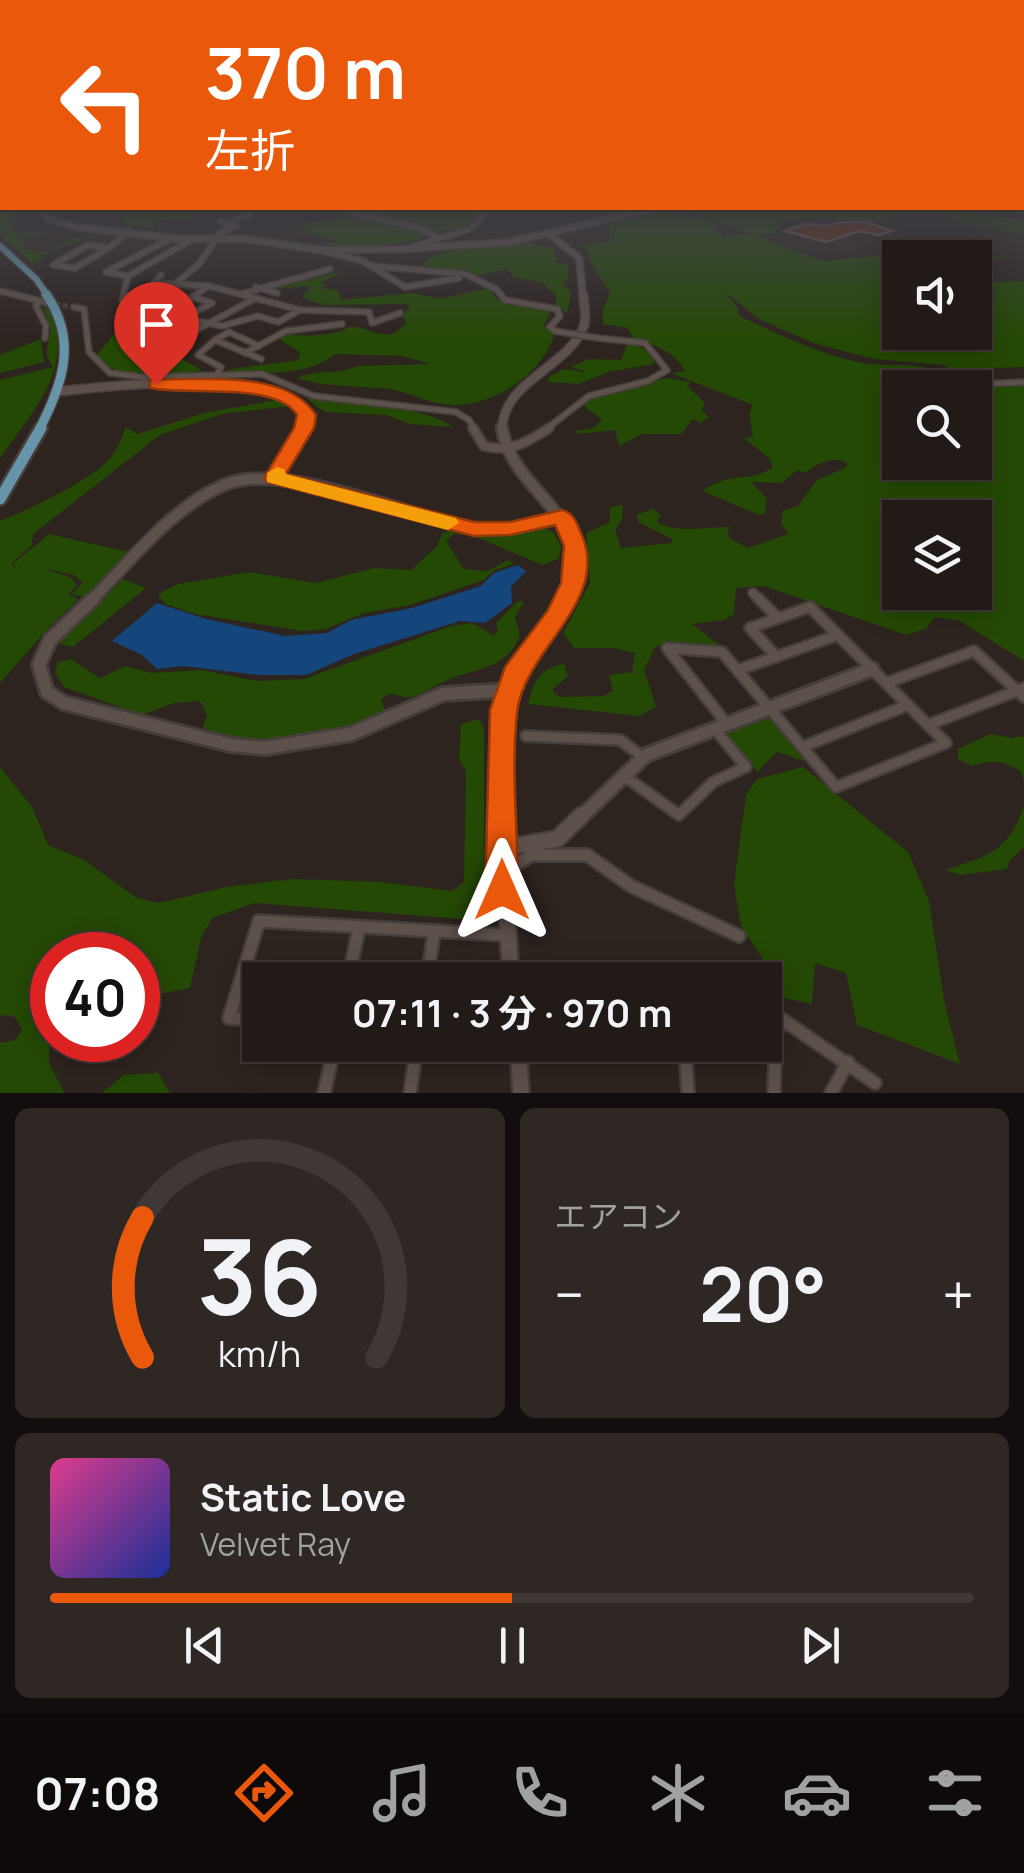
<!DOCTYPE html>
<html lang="ja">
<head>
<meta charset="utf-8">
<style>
	:root { --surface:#221a17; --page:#2e2724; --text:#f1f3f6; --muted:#a2a1a1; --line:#3f3836; --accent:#ea580c }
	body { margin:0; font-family:Manrope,"Noto Sans JP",sans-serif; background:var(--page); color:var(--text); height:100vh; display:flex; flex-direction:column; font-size:38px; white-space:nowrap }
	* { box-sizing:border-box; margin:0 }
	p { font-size:32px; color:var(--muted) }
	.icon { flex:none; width:55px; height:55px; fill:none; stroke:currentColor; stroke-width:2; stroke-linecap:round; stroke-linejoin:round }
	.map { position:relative; height:1093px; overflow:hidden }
	.side { display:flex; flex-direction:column; gap:15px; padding:15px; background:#130e0d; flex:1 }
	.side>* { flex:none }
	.top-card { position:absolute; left:0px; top:0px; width:1025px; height:210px; box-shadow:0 5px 25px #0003,0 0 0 2px var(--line); background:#ea580c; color:#fff; overflow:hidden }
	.tools { position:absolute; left:882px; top:240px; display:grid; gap:20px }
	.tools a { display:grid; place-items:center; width:110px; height:110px; border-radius:0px; background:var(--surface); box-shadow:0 5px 25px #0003,0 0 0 2px var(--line); font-size:50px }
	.speed { position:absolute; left:30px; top:932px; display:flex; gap:20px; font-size:50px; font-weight:700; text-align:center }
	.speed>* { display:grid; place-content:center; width:130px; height:130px; border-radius:50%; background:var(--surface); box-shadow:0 5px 25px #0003,0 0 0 2px var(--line); line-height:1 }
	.speed .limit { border:15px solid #d22; background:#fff; color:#111 }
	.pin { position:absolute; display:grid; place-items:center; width:85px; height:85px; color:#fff; margin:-102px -42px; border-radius:50% 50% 50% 0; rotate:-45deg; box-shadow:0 0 10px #0007 }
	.pin .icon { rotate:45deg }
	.me { position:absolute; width:110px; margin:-55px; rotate:0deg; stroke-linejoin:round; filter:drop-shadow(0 0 8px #0008) }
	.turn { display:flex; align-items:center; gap:35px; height:210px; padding:0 40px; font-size:45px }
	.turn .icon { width:130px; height:130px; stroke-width:2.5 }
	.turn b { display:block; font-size:70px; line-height:85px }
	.big { font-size:75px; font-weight:700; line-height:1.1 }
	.side .widget { flex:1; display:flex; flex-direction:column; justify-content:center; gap:15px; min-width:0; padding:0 35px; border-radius:15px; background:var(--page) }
	.side .dial { align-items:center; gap:0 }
	.dial svg { height:260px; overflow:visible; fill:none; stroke:var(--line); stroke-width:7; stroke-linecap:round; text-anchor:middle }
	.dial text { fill:var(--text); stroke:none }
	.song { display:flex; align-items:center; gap:30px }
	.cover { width:120px; height:120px; border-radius:15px; background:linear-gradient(135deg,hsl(330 70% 55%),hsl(230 70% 35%)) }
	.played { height:10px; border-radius:5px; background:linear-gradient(90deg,var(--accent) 50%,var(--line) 50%) }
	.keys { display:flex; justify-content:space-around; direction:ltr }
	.heat { display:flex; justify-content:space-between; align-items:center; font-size:55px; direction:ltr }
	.side .tiles { flex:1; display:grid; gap:15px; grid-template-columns:1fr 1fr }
	.widget:last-child { grid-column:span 2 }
	.trip { position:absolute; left:242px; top:962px; width:540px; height:100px; border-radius:0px; background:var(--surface); box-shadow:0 5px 25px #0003,0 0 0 2px var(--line); font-weight:700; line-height:100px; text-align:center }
	.menu { display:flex; height:160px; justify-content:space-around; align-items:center; background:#0e0a09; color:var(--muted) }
	.menu .icon { width:70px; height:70px }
	.menu .selected { color:var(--accent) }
	.menu b { font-size:45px; color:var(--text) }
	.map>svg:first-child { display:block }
	.green { fill:#244904; fill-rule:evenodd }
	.water { fill:#14467b }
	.building { fill:#6f2d0c; stroke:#685c57; stroke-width:2.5 }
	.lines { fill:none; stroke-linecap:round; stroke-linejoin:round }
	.street-tunnel { stroke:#483f3b; stroke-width:5; stroke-dasharray:5 2.5; stroke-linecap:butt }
	.street-far3-casing { stroke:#463e3b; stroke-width:8 }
	.street-far2-casing { stroke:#463e3b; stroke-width:12 }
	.street-far1-casing { stroke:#463e3b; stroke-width:14 }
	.street-casing { stroke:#463e3b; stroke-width:16 }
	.secondary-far4-casing { stroke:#463e3b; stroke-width:9 }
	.secondary-far3-casing { stroke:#463e3b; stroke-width:11 }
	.secondary-far2-casing { stroke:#463e3b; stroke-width:15 }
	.secondary-far1-casing { stroke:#463e3b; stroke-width:18 }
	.secondary-casing { stroke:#463e3b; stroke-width:20 }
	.primary-far2-casing { stroke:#463e3b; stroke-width:9 }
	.primary-far1-casing { stroke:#463e3b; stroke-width:12 }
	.primary-casing { stroke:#463e3b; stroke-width:16 }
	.street-far3 { stroke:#5d514c; stroke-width:5 }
	.street-far2 { stroke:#5d514c; stroke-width:8 }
	.street-far1 { stroke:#5d514c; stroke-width:9 }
	.street { stroke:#5d514c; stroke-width:11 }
	.secondary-far4 { stroke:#5d514c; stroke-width:6 }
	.secondary-far3 { stroke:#5d514c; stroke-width:8 }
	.secondary-far2 { stroke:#5d514c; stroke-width:10 }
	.secondary-far1 { stroke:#5d514c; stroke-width:12 }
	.secondary { stroke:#5d514c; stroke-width:15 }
	.primary-far2 { stroke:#6794a8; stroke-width:6 }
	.primary-far1 { stroke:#6794a8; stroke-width:9 }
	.primary { stroke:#6794a8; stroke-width:11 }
	.street-bridge-casing { stroke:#463e3b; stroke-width:8; stroke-linecap:butt }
	.street-bridge { stroke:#5d514c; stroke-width:5 }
	.route { fill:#ea580c; stroke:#983908; stroke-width:2.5 }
	.slow { fill:#f59e0b }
</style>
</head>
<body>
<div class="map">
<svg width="1024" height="1093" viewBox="0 0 1024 1093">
	<rect width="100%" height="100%" fill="#2d231f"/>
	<g class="green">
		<path d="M0 207 27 208 10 225 15 229 11 233H49L20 238 26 245 23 248C56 258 50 248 76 237L88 240C70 240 59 252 40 255L44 259 33 264 0 235Z"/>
		<polygon points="132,208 180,208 196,217 153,221 153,228 126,225 126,211"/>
		<path d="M315 208H486L463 229 424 233 421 239C389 246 321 255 290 242L297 240 309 246 341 242 301 232 307 223 338 218 316 211Z"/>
		<path d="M680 208H908L874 223 813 217 786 218 774 233 757 236 822 261 937 251 954 255 1014 256 975 261V258H900V267L891 270 900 279V332H975V283L1024 281V367L988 368 963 381 946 377 951 371 943 365 874 359 813 343 759 319 721 289 737 306 739 316C778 334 815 352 858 362 883 368 912 361 937 371L929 380 934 387 900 388V462H975V388L951 387 1024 383V661L958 620 935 617 926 629 906 635 764 586 736 588 734 614 724 620 692 624 720 646 667 643 655 647 644 670 656 707 639 716 528 704C534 681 540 668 564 664L568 676 552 690 559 697 603 696 613 691 609 675 632 672 635 653 613 648H574L563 633 590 583 586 533 610 522V507L623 505 622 519 615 530 621 548 672 543V539L638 522 637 515 652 509 661 515 657 522C681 535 708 526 732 527L727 530 730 539 748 548 788 534 781 523 783 511 798 506 817 480 847 467 846 462C830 456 817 464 805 473L797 470 782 483 751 482 767 499 765 514 759 515 702 491C733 470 748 484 773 467L769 458 745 439 753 436 749 413 753 405 671 373 685 371C677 354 654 343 635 340L627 328 603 324V309L610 293 589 259V252L579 245 610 242 608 224 662 209 687 217 703 216 719 226 717 230 723 236 750 234ZM900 518H975V592H900Z"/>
		<polygon points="938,208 968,208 991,216 1020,219 1024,220 1024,235 955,220"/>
		<path d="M527 242 554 249 556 262 568 265 569 276 563 283 571 293 567 313 556 305V295L543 283 513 277 508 269 476 276 422 265C435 245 501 247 527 242Z"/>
		<path d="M347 270 319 283 326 284 320 288 339 291 340 300 411 293 439 299 489 288 497 300 551 310 544 326 554 335C541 377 487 411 443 404 425 402 408 392 390 389 361 386 322 387 297 378 315 369 343 375 356 366L430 364 403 356 335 354C309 377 260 372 226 374L227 370C249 366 273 364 298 360L300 352 277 338 287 333C298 338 329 335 342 331 344 331 346 328 348 327 370 325 387 348 407 322L403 316 410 306 407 304 324 305 302 297 311 286 270 289Z"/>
		<path d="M43 307H49C77 370 32 410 0 459V380L53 367 46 354 51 330Z"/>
		<path d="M133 320H159L165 342 187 341 182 359 203 371C165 374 125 385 95 357L122 325Z"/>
		<polygon points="41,339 44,362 0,373 0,355"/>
		<polygon points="637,344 653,357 653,364 608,372 579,384 548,382 549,377 564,369 590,373 571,367 588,359 621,360 627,345"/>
		<polygon points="665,378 692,382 687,386 705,403 701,410 709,417 700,423 693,419 681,434 642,434 619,446 615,430 577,434 576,431 593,428 602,420 583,405 590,400"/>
		<path d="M282 399 290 406 222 414 160 435 33 534 31 546 12 563 15 570 14 563 49 534 133 553 85 597 71 594 83 583 74 575 42 568 70 577 77 585 69 594 78 600 52 624 0 683V521C27 510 95 479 112 456 118 448 122 437 126 427L137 434 204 413Z"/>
		<path d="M307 399C333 396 437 410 452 427L410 424 386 415 325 412Z"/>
		<polygon points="451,529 497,534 546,529 554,533 561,546 559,558 543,565 478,538 455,533 446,541 464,569 487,571 508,560 514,564 494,570 484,580 410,605 364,613 326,629 302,631 195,614 165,604 158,594 178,584 249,572 315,583 374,568 411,570 437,546 442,534"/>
		<polygon points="123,579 146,588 73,647 57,643"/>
		<path d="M518 601H524L515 617 520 636C506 670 477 667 448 680 435 685 424 694 411 697 402 699 399 694 389 694L381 700 386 713C342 732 246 760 203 727L207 715 200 701 174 703 142 715 64 687 55 673 58 662 71 659 100 678 125 666 152 673 202 670 256 681 304 679 451 626 472 623 493 635 498 632 496 623Z"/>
		<polygon points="765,717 772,720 805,761 777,752 757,772 727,734"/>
		<polygon points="479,719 484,729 484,910 476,920 254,903 212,918 201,938 190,988 138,998 138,955 52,955 49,1062 64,1093 0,1093 0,1043 15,1040 22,1030 15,1017 0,1015 0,767 32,807 48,845 84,860 137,898 159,903 226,887 292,879 382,882 452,891 464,882 466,771 459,759 461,724"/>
		<path d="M990 734 1011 738 1024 736V781L1021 772C1003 760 992 759 972 766L958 759V749Z"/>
		<polygon points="803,767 908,852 929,901 944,1000 960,1064 857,1025 846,973 815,963 812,1004 765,994 762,958 741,926 734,885 746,795 757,779"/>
		<path d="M1024 806V847L1010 860 1007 869 961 875 945 870C988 856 1009 851 1024 806Z"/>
		<polygon points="158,1073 170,1093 102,1093 124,1075"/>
	</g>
	<polygon class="water" points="518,565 526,571 511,587 512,603 485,623 460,621 354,654 306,675 258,675 183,666 157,669 142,655 112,641 157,603 206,619 285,636 327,633 351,620 412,608 481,586 494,573"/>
	<polygon class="building" points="841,222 866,222 892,231 879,235 860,231 826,242 785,231 805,224 827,226"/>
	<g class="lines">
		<polyline class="street-tunnel" points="48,303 74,307"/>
		<defs>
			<g id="street-far3">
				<polyline points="352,213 415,227 437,237"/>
				<polyline points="227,223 250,215"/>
				<polyline points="172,238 106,272 128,276 191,240"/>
				<polygon points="88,245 109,248 75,268 53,265"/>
				<polyline points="109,248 129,231"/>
				<polyline points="405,249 470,229 490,208"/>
				<polyline points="319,250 363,261 405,287 459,278"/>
				<polyline points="373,266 465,274 496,289 505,300 557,309 560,316 550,327 555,331"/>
				<polyline points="161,275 154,283 209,286 300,310 369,312 372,323 400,313"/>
				<polyline points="128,276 122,300 154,302 199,264 221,232 236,226 220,221"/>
				<polyline points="209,286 192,297 212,303 184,318 222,326 258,316 278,322 300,310"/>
				<polyline points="256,287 277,293"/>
				<polyline points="0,291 48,303"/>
				<polyline points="241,294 330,269"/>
				<polyline points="39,302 36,306 46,326 45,338"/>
				<polyline points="74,307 84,309 89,352 110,373 143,377 262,374 314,396 456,412 469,420 475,430"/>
				<polyline points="175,333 196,330 256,298"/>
				<polyline points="215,340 229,332 259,346"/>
				<polyline points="245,353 286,331 342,324"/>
				<polyline points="216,376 221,367 198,355 215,340 261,359"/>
				<polyline points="983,384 1024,382"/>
				<polyline points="545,430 589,396 648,381 667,370 645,343 598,338"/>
			</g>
			<g id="street-far2">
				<path d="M473 428 484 446C510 453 528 442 549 428"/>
				<polyline points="753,593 761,601"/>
			</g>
			<g id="street-far1">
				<polyline points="758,598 778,618"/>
				<polyline points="738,670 838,635"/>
				<polyline points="886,683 974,651 1024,697"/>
				<polyline points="726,723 667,648 722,652 836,787 946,743 810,607 750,628 777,657"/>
				<polyline points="928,725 1024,688"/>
				<polyline points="526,736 620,740 643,757"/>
				<polyline points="802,747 908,705"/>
				<polyline points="623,775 679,815 713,782 746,767 715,729"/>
			</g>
			<g id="street">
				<polyline points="505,872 531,855 587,855 631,886 739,936"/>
				<polyline points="348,980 359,928"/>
				<polyline points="427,980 434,933"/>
				<polyline points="260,1020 229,1018 259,921 505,935"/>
				<polyline points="685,1045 688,1093"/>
				<polyline points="324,1093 335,1045"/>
				<polyline points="410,1093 417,1045"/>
				<polyline points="774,1093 776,1032 783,1020 875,1083"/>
				<polyline points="831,1093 848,1062"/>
			</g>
			<g id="secondary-far4">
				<polyline points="43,208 46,218 76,227 180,239 248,239 319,250 405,249 509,242 655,208"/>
				<polyline points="549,234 579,258 583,296"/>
			</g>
			<g id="secondary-far3">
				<path d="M60 391C117 386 242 370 291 400 298 404 302 412 306 418L299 430"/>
				<path d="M502 430C503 380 568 368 584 326 587 316 584 304 583 294"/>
			</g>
			<g id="secondary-far2">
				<path d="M502 428C512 496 604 515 565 601"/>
				<polyline points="274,478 301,428"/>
				<path d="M91 601C130 561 172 507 224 485 283 460 407 517 471 528 502 534 532 524 562 517"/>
			</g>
			<g id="secondary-far1">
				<polyline points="94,598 50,640 39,665 47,692 64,703 231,745 265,748 351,734 443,694 508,690"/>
				<path d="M501 818C501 772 493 719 514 677 527 648 551 626 567 598"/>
				<polyline points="580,818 646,755 872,669"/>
			</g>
			<g id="secondary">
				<polyline points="501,815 511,980"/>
				<polyline points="502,848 557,839 582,815"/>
				<polyline points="518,1045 521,1093"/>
			</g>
			<polyline id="primary-far2" points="0,246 36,279 48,296"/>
			<path id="primary-far1" d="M39 430C63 384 78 340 46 294"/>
			<polyline id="primary" points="0,499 41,428"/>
		</defs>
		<use href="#street-far3" class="street-far3-casing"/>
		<use href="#street-far2" class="street-far2-casing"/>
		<use href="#street-far1" class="street-far1-casing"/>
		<use href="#street" class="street-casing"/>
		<use href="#secondary-far4" class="secondary-far4-casing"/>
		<use href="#secondary-far3" class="secondary-far3-casing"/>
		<use href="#secondary-far2" class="secondary-far2-casing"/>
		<use href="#secondary-far1" class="secondary-far1-casing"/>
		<use href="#secondary" class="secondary-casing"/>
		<use href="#primary-far2" class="primary-far2-casing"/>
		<use href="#primary-far1" class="primary-far1-casing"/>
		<use href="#primary" class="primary-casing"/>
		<use href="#street-far3" class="street-far3"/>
		<use href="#street-far2" class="street-far2"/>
		<use href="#street-far1" class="street-far1"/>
		<use href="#street" class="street"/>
		<use href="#secondary-far4" class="secondary-far4"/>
		<use href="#secondary-far3" class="secondary-far3"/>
		<use href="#secondary-far2" class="secondary-far2"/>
		<use href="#secondary-far1" class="secondary-far1"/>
		<use href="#secondary" class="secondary"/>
		<use href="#primary-far2" class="primary-far2"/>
		<use href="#primary-far1" class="primary-far1"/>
		<use href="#primary" class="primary"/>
		<defs>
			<polyline id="street-bridge" points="555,331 598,338"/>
		</defs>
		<use href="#street-bridge" class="street-bridge-casing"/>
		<use href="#street-bridge" class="street-bridge"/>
	</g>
	<linearGradient id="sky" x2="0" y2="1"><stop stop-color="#191311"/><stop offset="0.55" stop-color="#46454d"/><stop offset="1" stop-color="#46454d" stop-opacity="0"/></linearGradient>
	<rect width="1024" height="343" fill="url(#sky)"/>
	<path class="route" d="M156 379C205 381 286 369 316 415L314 428 286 474 474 522H510L562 510C574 513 576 522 581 533 612 602 524 648 517 713 511 770 518 832 518 890L513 900 502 905 490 900 485 890 490 710 505 667 548 610 561 583 564 546 555 525 510 535 474 536 267 482 264 478 294 428 297 415C276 381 187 396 150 388V380Z"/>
	<polygon class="slow" points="277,467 284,469 286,474 456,518 459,523 448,530 267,482 267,473"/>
</svg>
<div class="tools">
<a><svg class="icon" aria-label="sound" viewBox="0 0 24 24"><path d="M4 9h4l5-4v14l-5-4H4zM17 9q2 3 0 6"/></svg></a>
<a><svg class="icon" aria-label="search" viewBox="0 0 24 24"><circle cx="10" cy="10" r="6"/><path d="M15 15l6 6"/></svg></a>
<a><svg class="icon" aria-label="layers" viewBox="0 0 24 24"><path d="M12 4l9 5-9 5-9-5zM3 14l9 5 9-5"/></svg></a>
</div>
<div class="speed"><div class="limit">40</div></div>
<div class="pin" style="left:156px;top:384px;background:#d93025"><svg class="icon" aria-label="arrive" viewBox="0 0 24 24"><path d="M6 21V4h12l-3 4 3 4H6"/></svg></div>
<svg class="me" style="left:502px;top:890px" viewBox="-20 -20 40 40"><path d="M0-17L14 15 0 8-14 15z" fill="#ea580c" stroke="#fff" stroke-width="4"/></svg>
<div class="trip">07:11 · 3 分 · 970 m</div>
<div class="top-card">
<div class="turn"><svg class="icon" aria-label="left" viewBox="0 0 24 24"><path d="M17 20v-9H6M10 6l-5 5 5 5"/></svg><div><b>370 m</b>左折</div></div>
</div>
</div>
<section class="side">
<div class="tiles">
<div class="widget dial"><svg viewBox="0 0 100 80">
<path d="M14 69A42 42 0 1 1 86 69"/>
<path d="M14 69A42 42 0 0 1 14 26" stroke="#ea580c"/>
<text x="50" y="56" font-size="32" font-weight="700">36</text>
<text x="50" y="72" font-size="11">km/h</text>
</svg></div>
<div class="widget"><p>エアコン</p>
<div class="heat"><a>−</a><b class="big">20°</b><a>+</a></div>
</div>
<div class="widget">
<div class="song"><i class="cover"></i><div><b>Static Love</b><p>Velvet Ray</p></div></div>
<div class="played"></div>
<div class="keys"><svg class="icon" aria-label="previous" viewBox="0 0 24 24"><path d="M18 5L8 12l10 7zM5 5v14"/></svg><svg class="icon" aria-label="pause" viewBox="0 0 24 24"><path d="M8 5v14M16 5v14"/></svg><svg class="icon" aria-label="next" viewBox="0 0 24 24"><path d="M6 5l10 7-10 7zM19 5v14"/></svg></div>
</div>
</div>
</section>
<nav class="menu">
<b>07:08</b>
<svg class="icon selected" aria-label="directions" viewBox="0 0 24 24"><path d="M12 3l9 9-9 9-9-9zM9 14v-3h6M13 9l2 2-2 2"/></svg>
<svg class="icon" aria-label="music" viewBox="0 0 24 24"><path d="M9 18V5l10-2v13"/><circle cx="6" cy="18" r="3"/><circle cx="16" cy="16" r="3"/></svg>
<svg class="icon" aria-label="phone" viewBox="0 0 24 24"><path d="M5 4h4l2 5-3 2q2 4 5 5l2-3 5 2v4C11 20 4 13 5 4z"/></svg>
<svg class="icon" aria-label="climate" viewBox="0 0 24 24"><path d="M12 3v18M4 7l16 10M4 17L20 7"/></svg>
<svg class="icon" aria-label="car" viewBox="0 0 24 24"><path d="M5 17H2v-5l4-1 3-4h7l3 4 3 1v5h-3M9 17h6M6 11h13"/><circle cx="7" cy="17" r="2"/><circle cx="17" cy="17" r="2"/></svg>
<svg class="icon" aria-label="filters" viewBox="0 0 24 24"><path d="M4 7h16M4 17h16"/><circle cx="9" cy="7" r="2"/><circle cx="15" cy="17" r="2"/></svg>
</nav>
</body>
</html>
